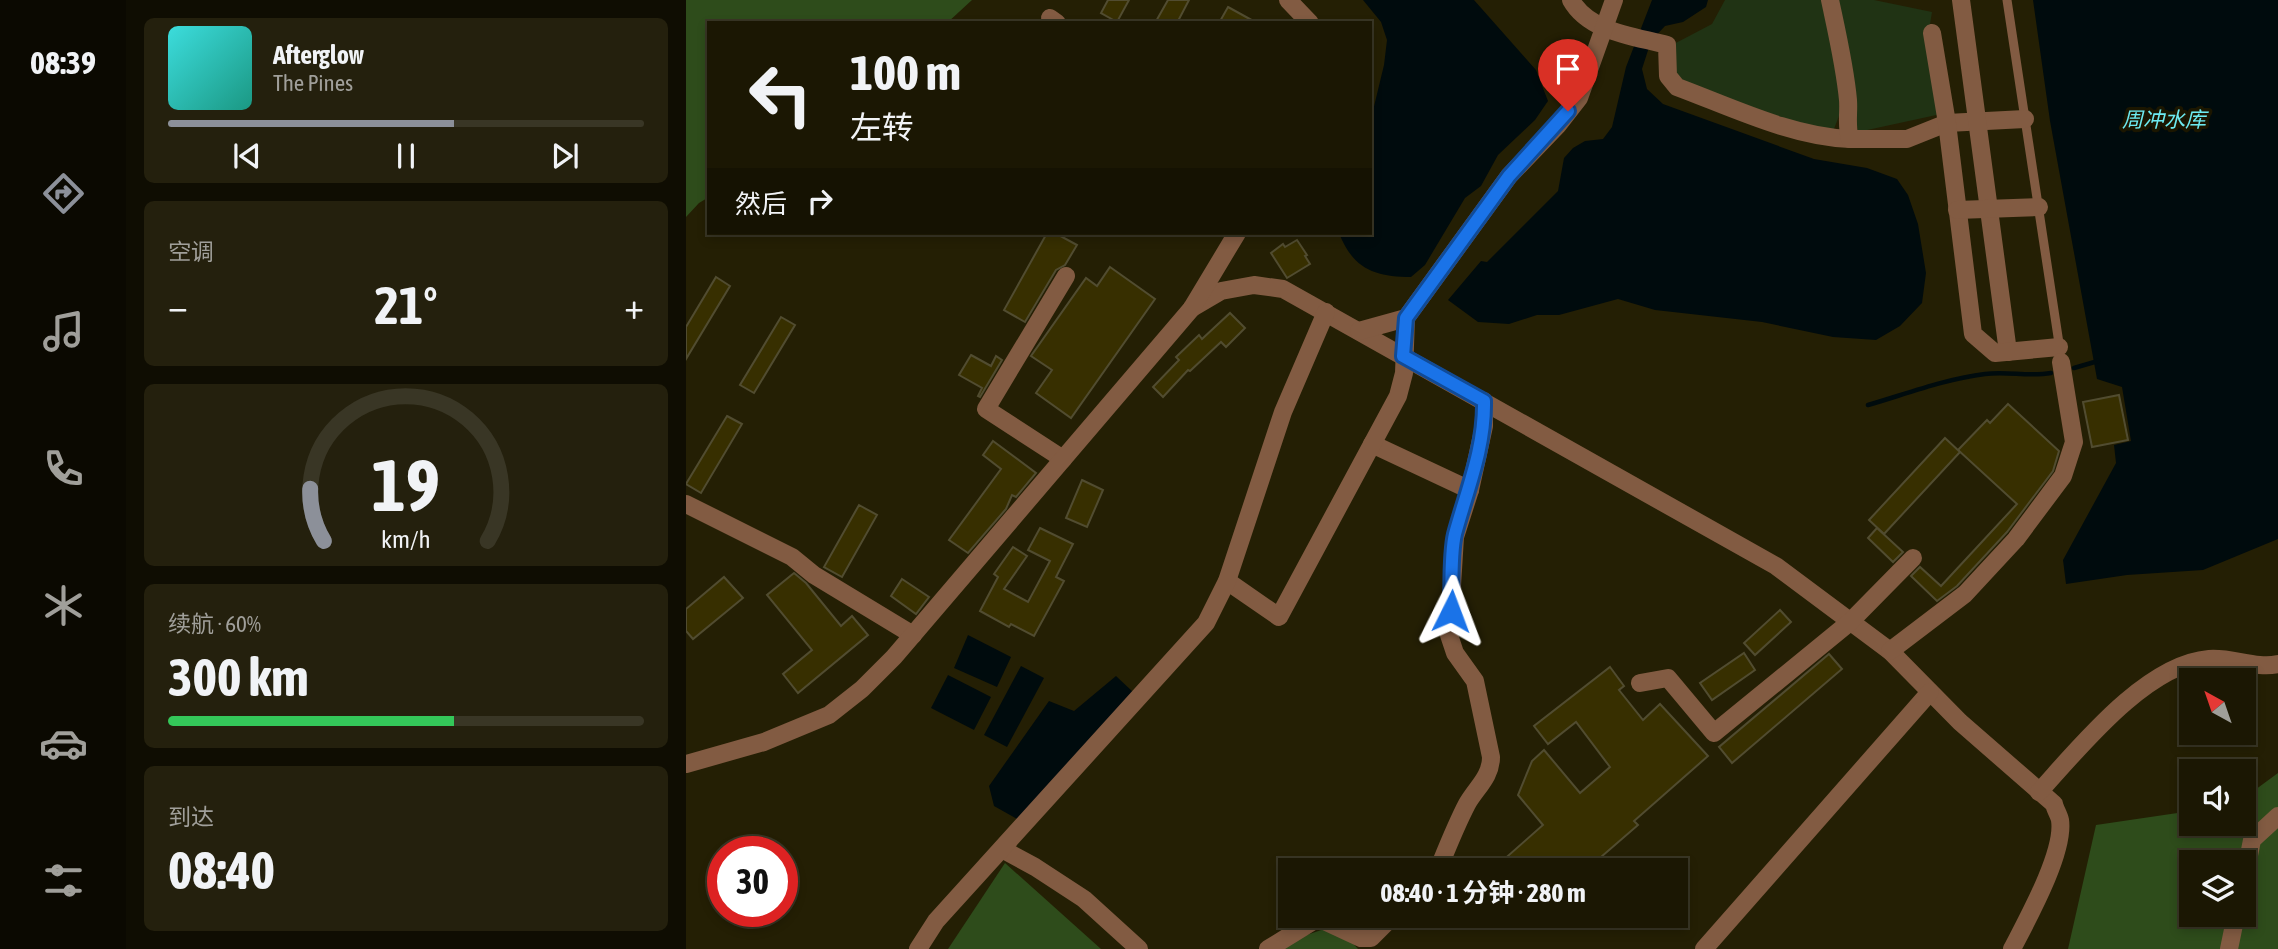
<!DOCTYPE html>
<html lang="zh">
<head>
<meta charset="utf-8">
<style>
	:root { --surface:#1b1703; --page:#24200d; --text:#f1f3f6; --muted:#a09f9a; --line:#393625; --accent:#8c9099 }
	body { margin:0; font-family:"Asap Condensed","Noto Sans SC",sans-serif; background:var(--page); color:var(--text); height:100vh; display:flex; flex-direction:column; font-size:26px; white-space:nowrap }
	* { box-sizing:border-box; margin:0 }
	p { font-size:23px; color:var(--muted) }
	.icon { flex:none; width:38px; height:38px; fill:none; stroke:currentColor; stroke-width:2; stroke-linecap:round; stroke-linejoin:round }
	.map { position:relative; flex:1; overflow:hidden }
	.side { display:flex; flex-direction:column; gap:18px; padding:18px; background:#0f0d02; width:560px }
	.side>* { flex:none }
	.banner { position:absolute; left:21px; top:21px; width:665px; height:214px; border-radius:0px; box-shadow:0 4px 10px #0003,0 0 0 2px var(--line); background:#1b1703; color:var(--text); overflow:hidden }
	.needle { width:46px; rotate:320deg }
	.buttons { position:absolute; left:1493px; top:668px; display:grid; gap:14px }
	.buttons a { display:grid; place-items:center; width:77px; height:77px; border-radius:0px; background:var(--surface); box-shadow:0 4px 10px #0003,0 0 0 2px var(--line); font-size:35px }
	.speed { position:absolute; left:21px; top:836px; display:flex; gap:14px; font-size:35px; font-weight:700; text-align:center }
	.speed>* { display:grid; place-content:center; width:91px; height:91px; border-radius:50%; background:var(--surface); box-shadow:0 4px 10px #0003,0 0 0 2px var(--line); line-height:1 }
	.speed .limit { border:10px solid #d22; background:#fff; color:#111 }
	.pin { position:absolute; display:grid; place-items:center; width:60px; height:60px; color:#fff; margin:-72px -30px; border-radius:50% 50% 50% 0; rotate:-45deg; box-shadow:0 0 7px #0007 }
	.pin .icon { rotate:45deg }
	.me { position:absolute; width:77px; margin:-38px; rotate:3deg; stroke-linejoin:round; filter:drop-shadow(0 0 5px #0008) }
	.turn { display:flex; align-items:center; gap:24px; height:147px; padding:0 28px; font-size:32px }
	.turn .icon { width:91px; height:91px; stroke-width:2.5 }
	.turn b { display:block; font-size:49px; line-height:60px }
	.then { display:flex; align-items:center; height:66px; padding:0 28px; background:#0003; gap:14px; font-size:26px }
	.big { font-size:52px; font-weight:700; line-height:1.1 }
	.side .widget { flex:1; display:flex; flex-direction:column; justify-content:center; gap:10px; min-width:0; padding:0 24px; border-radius:10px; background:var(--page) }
	.side .dial { align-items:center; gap:0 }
	.dial svg { height:182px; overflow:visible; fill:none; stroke:var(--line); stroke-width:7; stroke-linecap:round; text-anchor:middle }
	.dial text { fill:var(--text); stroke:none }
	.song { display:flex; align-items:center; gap:21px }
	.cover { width:84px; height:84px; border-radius:10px; background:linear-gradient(135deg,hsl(180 70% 55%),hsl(170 70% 35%)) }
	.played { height:7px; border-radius:4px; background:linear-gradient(90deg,var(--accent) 60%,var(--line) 60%) }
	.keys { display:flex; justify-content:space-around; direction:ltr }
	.heat { display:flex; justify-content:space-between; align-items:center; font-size:38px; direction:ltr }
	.charge { height:10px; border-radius:5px; background:linear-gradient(90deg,#34c759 60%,var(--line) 0) }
	.trip { position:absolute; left:592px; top:858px; width:410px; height:70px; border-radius:0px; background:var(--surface); box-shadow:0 4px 10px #0003,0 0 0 2px var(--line); font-weight:700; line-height:70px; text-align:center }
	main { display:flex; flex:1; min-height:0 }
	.tabs { display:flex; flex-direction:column; width:126px; justify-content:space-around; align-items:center; background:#0b0901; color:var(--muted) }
	.tabs .icon { width:49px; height:49px }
	.tabs .current { color:var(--accent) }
	.tabs b { font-size:32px; color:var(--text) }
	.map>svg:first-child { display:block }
	.green { fill:#203314 }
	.forest { fill:#2e4c1b; fill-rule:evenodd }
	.water { fill:#000b0d }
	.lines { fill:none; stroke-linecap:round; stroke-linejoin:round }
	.stream { stroke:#000b0d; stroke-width:4.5 }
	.building { fill:#372f00; stroke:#514c30; stroke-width:2 }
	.service { stroke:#825b42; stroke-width:9 }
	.minor { stroke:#825b42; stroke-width:18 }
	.route-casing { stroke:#114b97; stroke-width:18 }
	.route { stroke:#1a73e8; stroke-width:12 }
	.labels { text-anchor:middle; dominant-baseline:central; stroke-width:7; stroke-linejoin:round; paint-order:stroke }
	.water-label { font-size:21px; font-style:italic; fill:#6debf1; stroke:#1b1600 }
</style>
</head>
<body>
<main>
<nav class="tabs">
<b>08:39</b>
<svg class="icon current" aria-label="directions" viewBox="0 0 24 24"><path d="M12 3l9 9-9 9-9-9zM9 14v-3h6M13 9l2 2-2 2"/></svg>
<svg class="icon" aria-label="music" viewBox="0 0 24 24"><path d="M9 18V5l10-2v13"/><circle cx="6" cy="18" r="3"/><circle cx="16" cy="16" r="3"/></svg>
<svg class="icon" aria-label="phone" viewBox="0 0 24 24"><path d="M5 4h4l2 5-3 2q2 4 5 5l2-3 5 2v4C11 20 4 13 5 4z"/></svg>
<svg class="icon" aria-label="climate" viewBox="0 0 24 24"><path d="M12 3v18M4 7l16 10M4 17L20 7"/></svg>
<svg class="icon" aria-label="car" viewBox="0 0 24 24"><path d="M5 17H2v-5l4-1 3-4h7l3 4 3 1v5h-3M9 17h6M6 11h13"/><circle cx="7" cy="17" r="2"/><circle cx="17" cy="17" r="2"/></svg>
<svg class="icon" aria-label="filters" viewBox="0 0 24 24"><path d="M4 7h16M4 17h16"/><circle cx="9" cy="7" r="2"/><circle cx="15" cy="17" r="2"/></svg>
</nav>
<section class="side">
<div class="widget">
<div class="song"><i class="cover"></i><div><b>Afterglow</b><p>The Pines</p></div></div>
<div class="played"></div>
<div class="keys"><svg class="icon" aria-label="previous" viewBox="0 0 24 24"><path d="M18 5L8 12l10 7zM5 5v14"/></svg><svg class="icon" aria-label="pause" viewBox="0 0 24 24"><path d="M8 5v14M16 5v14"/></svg><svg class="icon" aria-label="next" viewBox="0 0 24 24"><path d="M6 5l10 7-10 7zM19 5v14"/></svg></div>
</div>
<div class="widget"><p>空调</p>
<div class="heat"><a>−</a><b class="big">21°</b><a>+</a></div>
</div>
<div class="widget dial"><svg viewBox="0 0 100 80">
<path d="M14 69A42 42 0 1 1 86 69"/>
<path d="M14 69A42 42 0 0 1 8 46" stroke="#8c9099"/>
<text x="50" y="56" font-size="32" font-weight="700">19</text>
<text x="50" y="72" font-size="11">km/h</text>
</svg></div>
<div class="widget"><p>续航 · 60%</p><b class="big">300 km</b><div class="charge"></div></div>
<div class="widget"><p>到达</p><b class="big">08:40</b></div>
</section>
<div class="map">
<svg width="1592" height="949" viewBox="0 0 1592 949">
	<rect width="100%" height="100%" fill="#241f04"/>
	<g class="green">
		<polygon points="1039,0 1143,0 1158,103 1146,134 995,84 987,74 986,45 1026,24"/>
		<polygon points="1149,0 1188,0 1246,12 1242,36 1255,114 1172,132"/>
	</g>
	<g class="forest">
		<polygon points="0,0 286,0 261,23 23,23 23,197 13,203 0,217"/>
		<path d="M1592 773V949H1382L1410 825 1505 811V824H1558V798ZM1505 863H1558V915H1505Z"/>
		<polygon points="319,863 415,949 262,949"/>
		<polygon points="650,925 672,949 591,949 600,942"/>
	</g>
	<g class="water">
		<path d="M677 0H788L850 70 862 101 849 120 812 155 795 186 779 198 739 265 725 277C689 277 667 269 653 233H684V123L698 65 701 40 695 22Z"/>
		<polygon points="966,0 1022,0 1020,7 997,22 979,26 965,41 956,69 961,89 977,104 1128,159 1181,168 1211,179 1222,195 1232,224 1240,273 1236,303 1214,326 1190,340 1147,337 1076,322 969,310 932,299 873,315 851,315 823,324 792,322 762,300 795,261 801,262 872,191 878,158 887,148 899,141 917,139 926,127 940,67"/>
		<polygon points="1347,0 1592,0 1592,539 1517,570 1441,575 1380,584 1377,560 1430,463 1428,445 1445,441 1436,387 1411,379 1364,121"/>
		<polygon points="282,635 325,657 311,687 268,668"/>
		<polygon points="335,666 358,678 321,747 298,735"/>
		<polygon points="262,675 305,697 288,730 245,708"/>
		<polygon points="430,676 447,692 333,820 308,806 303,786 363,701 388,711"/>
	</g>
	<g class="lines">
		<g class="stream">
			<polyline points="1388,368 1412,361"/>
			<path d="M1182 405C1220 394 1259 379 1299 374 1321 371 1343 377 1365 373"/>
		</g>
	</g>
	<g class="building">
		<polygon points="422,0 443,0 431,22 415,13"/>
		<polygon points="482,0 503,0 491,23 469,23"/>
		<polygon points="542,7 571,23 533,23"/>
		<polygon points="361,233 369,233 391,245 379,265 370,270 339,322 318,310"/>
		<polygon points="611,240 621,255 619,256 624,264 601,278 585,253 597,244 599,247"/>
		<polygon points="424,267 469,299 385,418 350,393 366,370 345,356 400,278 411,286"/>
		<polygon points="30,277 44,286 0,359 0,327"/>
		<polygon points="544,313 559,328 540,347 535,342 504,371 502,370 477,397 467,387 493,360 490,357 513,335 516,339"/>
		<polygon points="95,317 109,325 68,393 54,385"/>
		<polygon points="285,355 305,366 310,356 316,360 294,397 292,396 296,388 273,375"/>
		<polygon points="1433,395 1442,440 1406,447 1397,402"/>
		<polygon points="1322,404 1373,451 1367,471 1321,532 1271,586 1251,601 1225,576 1234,567 1255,586 1331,504 1272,450 1301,420 1304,423"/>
		<polygon points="41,416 56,424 15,493 0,484"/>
		<polygon points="1259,438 1274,452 1198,534 1183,520"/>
		<polygon points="307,441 350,473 330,497 326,495 320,509 282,553 263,540 315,469 297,455"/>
		<polygon points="396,480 417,490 401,527 380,518"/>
		<polygon points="173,505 191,515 156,577 138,567"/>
		<polygon points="354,528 387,544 370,577 378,581 348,636 325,624 323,627 294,611 312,577 308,574 327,547 341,556 318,589 342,602 364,561 342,550"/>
		<polygon points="1191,528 1217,552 1207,562 1182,538"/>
		<polygon points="108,573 120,583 155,626 166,616 182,635 112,693 97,674 126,650 81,595"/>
		<polygon points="38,577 57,598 7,639 0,631 0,609"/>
		<polygon points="216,579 243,597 230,614 205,596"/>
		<polygon points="1094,610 1105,622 1069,655 1058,643"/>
		<polygon points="1058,653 1069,670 1026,700 1014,683"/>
		<polygon points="1143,654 1156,669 1046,763 1033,747"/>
		<polygon points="924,667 938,686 933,690 957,720 974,704 1022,756 948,821 952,825 900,870 806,870 857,825 832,795 846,761 858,750 894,793 924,767 890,722 862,744 848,726"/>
	</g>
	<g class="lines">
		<polyline class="service" points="1321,0 1374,350"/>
		<g class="minor">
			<polyline points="602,0 624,23"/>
			<path d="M885 0C903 32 948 36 981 45L982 76 991 87C1045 107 1106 137 1164 139"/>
			<path d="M1144 0C1151 33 1159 67 1162 100 1163 114 1160 125 1164 139H1221L1261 123 1339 119"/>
			<polyline points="1275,0 1322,352"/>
			<polyline points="364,18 371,23"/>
			<polyline points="1246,33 1261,123 1287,334 1309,353 1373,347"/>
			<polyline points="1271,210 1353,207"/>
			<path d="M506 308 535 291 568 285 597 289 1090 566 1204 651 1274 722 1368 804C1369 809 1373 815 1374 820 1379 852 1341 920 1326 949"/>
			<polyline points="720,318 823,176 872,125 893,98 928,0"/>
			<polyline points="686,444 784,490 798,426 798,401"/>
			<polyline points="377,459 300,409 380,276"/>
			<polyline points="0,504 106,557 128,575 227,635"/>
			<polyline points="541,581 593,617 712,396 718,373 720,318 673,331"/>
			<polyline points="1204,651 1279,594 1330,539 1377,476 1388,442 1375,362"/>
			<polyline points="954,683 982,678 1028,733 1164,622 1227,558"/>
			<polyline points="0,764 78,742 143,715 176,689 208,657 506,308 551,233"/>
			<path d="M1353 792C1393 748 1460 664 1523 659 1546 657 1570 669 1592 664"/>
			<polyline points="316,849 349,867 398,899 453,949"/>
			<path d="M752 870C761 848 770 825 781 804 790 788 805 777 805 757L789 681 769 653 763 635 769 537 784 490"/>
			<polyline points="1558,881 1566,840 1592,816"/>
			<polyline points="232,949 250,921 520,623 541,581 597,412 640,312"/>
			<polyline points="582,949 632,918 675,938 685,938 708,915"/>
			<polyline points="1018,949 1244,692"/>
			<polyline points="1543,949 1550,915"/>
		</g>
	</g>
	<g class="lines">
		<defs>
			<path id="route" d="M765 611C766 589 764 555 769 534 781 490 799 448 798 401L717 356 720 318 823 176 882 111"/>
		</defs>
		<use href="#route" class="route-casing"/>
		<use href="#route" class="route"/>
	</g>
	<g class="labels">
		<g class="water-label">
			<text x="1478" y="119">周冲水库</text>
		</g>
	</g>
</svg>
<div class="buttons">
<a><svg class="needle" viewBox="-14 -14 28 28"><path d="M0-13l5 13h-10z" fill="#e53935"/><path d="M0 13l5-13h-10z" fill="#a09f9a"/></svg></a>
<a><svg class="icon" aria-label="sound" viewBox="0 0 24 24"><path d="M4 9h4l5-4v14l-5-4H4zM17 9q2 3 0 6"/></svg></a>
<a><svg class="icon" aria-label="layers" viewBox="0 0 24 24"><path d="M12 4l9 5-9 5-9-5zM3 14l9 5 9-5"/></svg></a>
</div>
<div class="speed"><div class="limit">30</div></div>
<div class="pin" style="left:882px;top:111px;background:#d93025"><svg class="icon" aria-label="arrive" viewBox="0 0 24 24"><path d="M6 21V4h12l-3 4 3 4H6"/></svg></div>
<svg class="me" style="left:765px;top:611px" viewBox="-20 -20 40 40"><path d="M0-17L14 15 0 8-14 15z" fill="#1a73e8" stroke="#fff" stroke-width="4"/></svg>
<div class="trip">08:40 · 1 分钟 · 280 m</div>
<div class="banner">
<div class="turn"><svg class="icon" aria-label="left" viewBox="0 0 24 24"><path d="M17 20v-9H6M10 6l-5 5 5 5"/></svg><div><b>100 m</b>左转</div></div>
<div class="then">然后<svg class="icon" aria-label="right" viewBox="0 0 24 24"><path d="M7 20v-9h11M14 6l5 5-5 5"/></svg></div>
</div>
</div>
</main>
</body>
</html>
